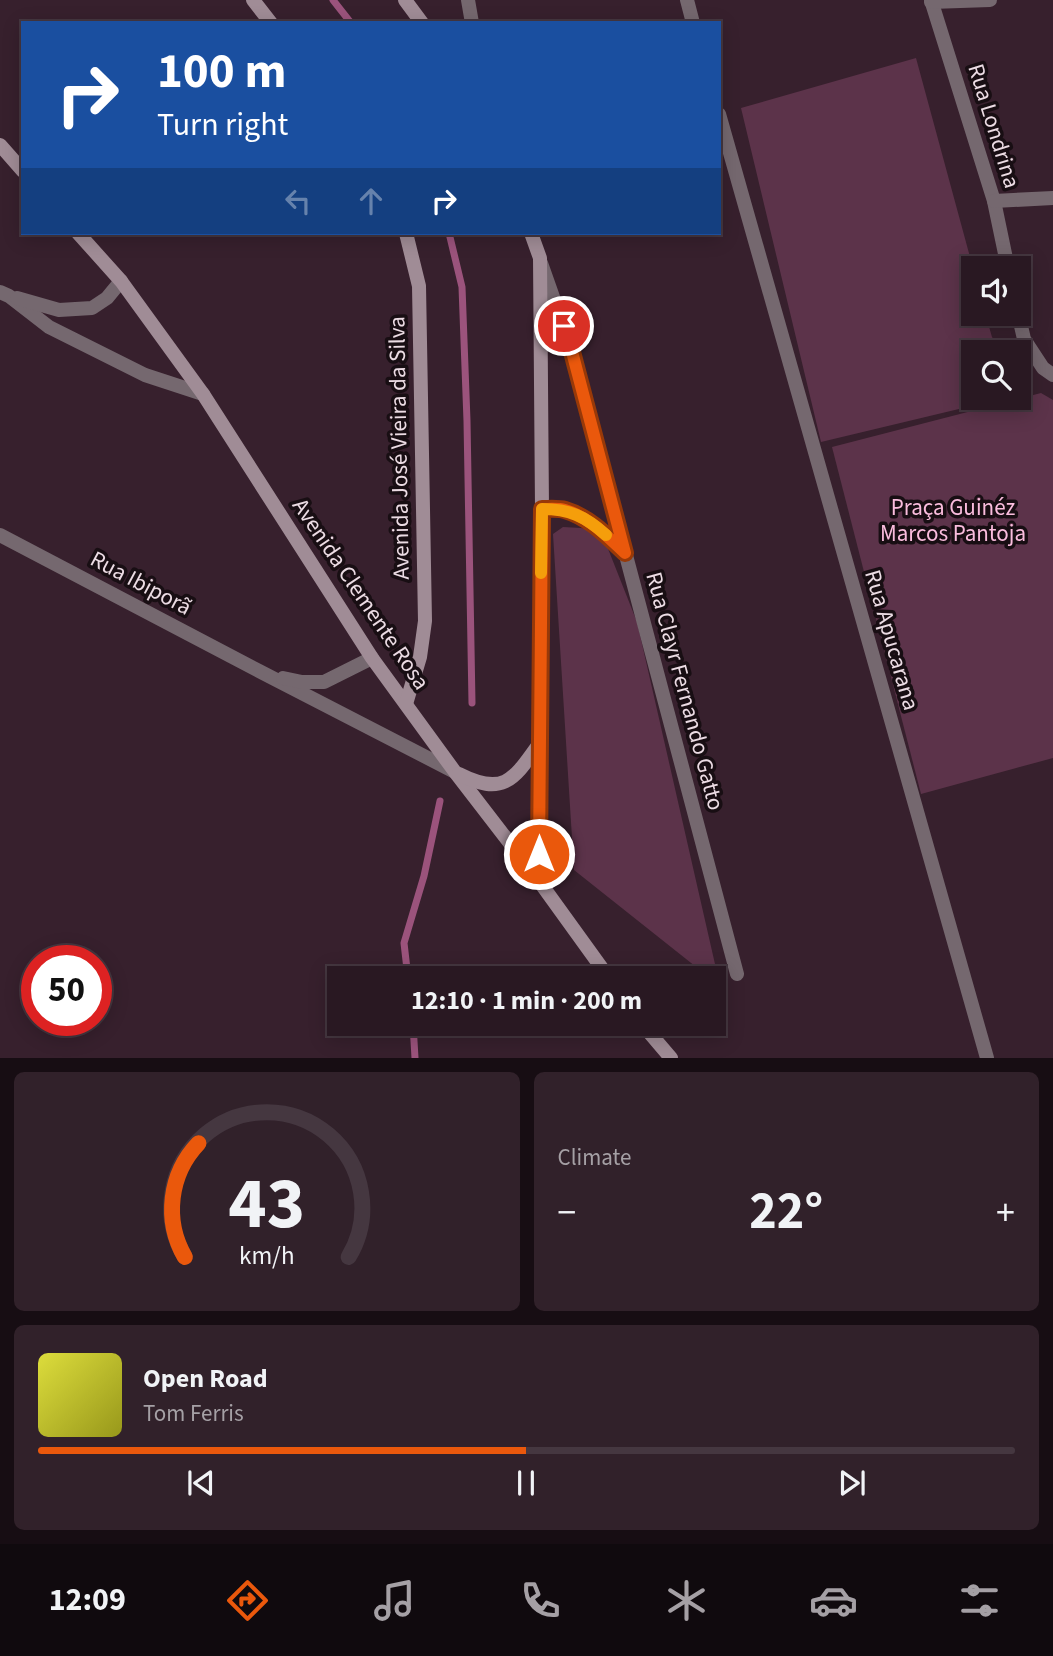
<!DOCTYPE html>
<html lang="en">
<head>
<meta charset="utf-8">
<style>
	:root { --surface:#291822; --page:#31212a; --text:#f1f3f6; --muted:#a5a0a5; --line:#453740; --accent:#ea580c }
	body { margin:0; font-family:"Source Sans 3",sans-serif; background:var(--page); color:var(--text); height:100vh; display:flex; flex-direction:column; font-size:26px; white-space:nowrap }
	* { box-sizing:border-box; margin:0 }
	p { font-size:23px; color:var(--muted) }
	.icon { flex:none; width:38px; height:38px; fill:none; stroke:currentColor; stroke-width:2; stroke-linecap:round; stroke-linejoin:round }
	.map { position:relative; height:1058px; overflow:hidden }
	.side { display:flex; flex-direction:column; gap:14px; padding:14px; background:#170d13; flex:1 }
	.side>* { flex:none }
	.top-card { position:absolute; left:21px; top:21px; width:700px; height:214px; border-radius:0px; box-shadow:0 4px 18px #0003,0 0 0 2px var(--line); background:#1a4fa0; color:#fff; overflow:hidden }
	.buttons { position:absolute; left:961px; top:256px; display:grid; gap:14px }
	.buttons a { display:grid; place-items:center; width:70px; height:70px; border-radius:0px; background:var(--surface); box-shadow:0 4px 18px #0003,0 0 0 2px var(--line); font-size:35px }
	.speed { position:absolute; left:21px; top:945px; display:flex; gap:14px; font-size:35px; font-weight:700; text-align:center }
	.speed>* { display:grid; place-content:center; width:91px; height:91px; border-radius:50%; background:var(--surface); box-shadow:0 4px 18px #0003,0 0 0 2px var(--line); line-height:1 }
	.speed .limit { border:10px solid #d22; background:#fff; color:#111 }
	.pin { position:absolute; display:grid; place-items:center; width:60px; height:60px; color:#fff; margin:-30px; border:4px solid #fff; border-radius:50%; box-shadow:0 2px 7px #0007 }
	.me { position:absolute; width:77px; margin:-38px; rotate:0deg; stroke-linejoin:round; filter:drop-shadow(0 0 5px #0008) }
	.turn { display:flex; align-items:center; gap:24px; height:147px; padding:0 21px; font-size:32px }
	.turn .icon { width:91px; height:91px; stroke-width:2.5 }
	.turn b { display:block; font-size:49px; line-height:60px }
	.lanes { display:flex; align-items:center; height:66px; padding:0 21px; background:#0003; justify-content:center; gap:35px; direction:ltr }
	.lanes .off { opacity:.35 }
	.big { font-size:52px; font-weight:700; line-height:1.1 }
	.side .card { flex:1; display:flex; flex-direction:column; justify-content:center; gap:10px; min-width:0; padding:0 24px; border-radius:10px; background:var(--page) }
	.side .dial { align-items:center; gap:0 }
	.dial svg { height:182px; overflow:visible; fill:none; stroke:var(--line); stroke-width:7; stroke-linecap:round; text-anchor:middle }
	.dial text { fill:var(--text); stroke:none }
	.song { display:flex; align-items:center; gap:21px }
	.cover { width:84px; height:84px; border-radius:10px; background:linear-gradient(135deg,hsl(60 70% 55%),hsl(60 70% 35%)) }
	.played { height:7px; border-radius:4px; background:linear-gradient(90deg,var(--accent) 50%,var(--line) 50%) }
	.keys { display:flex; justify-content:space-around; direction:ltr }
	.heat { display:flex; justify-content:space-between; align-items:center; font-size:38px; direction:ltr }
	.side .tiles { flex:1; display:grid; gap:14px; grid-template-columns:1fr 1fr }
	.card:last-child { grid-column:span 2 }
	.trip { position:absolute; left:327px; top:966px; width:399px; height:70px; border-radius:0px; background:var(--surface); box-shadow:0 4px 18px #0003,0 0 0 2px var(--line); font-weight:700; line-height:70px; text-align:center }
	.menu { display:flex; height:112px; justify-content:space-around; align-items:center; background:#100a0e; color:var(--muted) }
	.menu .icon { width:49px; height:49px }
	.menu .selected { color:var(--accent) }
	.menu b { font-size:32px; color:var(--text) }
	.map>svg:first-child { display:block }
	.green { fill:#5c334a }
	.lines { fill:none; stroke-linecap:round; stroke-linejoin:round }
	.stream { stroke:#9b537c; stroke-width:7 }
	.minor { stroke:#75686f; stroke-width:14 }
	.secondary { stroke:#a08c96; stroke-width:14 }
	.route-casing { stroke:#983908; stroke-width:18 }
	.route { stroke:#ea580c; stroke-width:12 }
	.slow { stroke:#f59e0b; stroke-width:12 }
	.labels { text-anchor:middle; dominant-baseline:central; stroke-width:7; stroke-linejoin:round; paint-order:stroke }
	.street-label { font-size:23px; fill:#ecdce4; stroke:#180e13 }
	.park-label { font-size:23px; fill:#fabcdd; stroke:#180e13 }
</style>
</head>
<body>
<div class="map">
<svg width="1053" height="1058" viewBox="0 0 1053 1058">
	<rect width="100%" height="100%" fill="#37202d"/>
	<g class="green">
		<polygon points="916,58 973,268 973,313 985,313 992,337 1001,352 973,352 973,397 1009,397 821,442 741,108"/>
		<polygon points="1041,393 1053,400 1053,758 921,794 832,447"/>
		<polygon points="563,527 581,528 601,531 637,622 720,986 714,982 714,978 710,978 574,870 553,534"/>
	</g>
	<g class="lines">
		<g class="stream">
			<polyline points="333,0 351,23"/>
			<polyline points="449,233 462,287 467,421 472,703"/>
			<polyline points="408,978 404,943 424,876 440,801"/>
			<polyline points="413,1024 415,1058"/>
		</g>
		<g class="minor">
			<polyline points="468,0 472,23"/>
			<polyline points="687,0 693,23"/>
			<polyline points="931,0 994,201 1008,268"/>
			<polyline points="931,2 990,0"/>
			<polyline points="719,114 987,1058"/>
			<polyline points="994,201 1053,198"/>
			<polyline points="541,263 571,348 737,974"/>
			<polyline points="0,292 9,296 49,327 145,375 203,394"/>
			<polyline points="17,298 59,310 92,308 107,298 121,281"/>
			<polyline points="1018,313 1024,339 1043,368 1053,375"/>
			<path d="M542 509C549 509 558 508 565 510 589 517 607 535 624 552"/>
			<polyline points="0,535 261,672 455,772"/>
			<polyline points="283,678 302,682 324,682 372,658"/>
		</g>
		<g class="secondary">
			<polyline points="253,0 271,23"/>
			<polyline points="405,0 422,23"/>
			<polyline points="0,145 23,171"/>
			<polyline points="78,233 121,281 203,394 372,658 455,772 539,881 609,978"/>
			<polyline points="406,233 419,286 425,621 420,657 406,704"/>
			<polyline points="531,233 540,258 542,509 539,881"/>
			<path d="M459 774C504 797 514 779 539 744"/>
			<polyline points="642,1024 671,1058"/>
		</g>
	</g>
	<g class="lines">
		<defs>
			<path id="route" d="M539 854 542 509C549 509 558 508 565 510 589 517 607 536 625 553L571 348 564 326"/>
		</defs>
		<use href="#route" class="route-casing"/>
		<use href="#route" class="route"/>
		<path class="slow" d="M541 573 542 509C569 509 585 516 606 535"/>
	</g>
	<g class="labels">
		<g class="street-label">
			<text transform="translate(994 126) rotate(73)">Rua Londrina</text>
			<text transform="translate(399 448) rotate(-91)">Avenida José Vieira da Silva</text>
			<text transform="translate(141 583) rotate(28)">Rua Ibiporã</text>
			<text transform="translate(361 594) rotate(56)">Avenida Clemente Rosa</text>
			<text transform="translate(892 640) rotate(74)">Rua Apucarana</text>
			<text transform="translate(685 691) rotate(75)">Rua Clayr Fernando Gatto</text>
		</g>
		<g class="park-label">
			<text x="953" y="507">Praça Guinéz<tspan x="953" dy="26">Marcos Pantoja</tspan></text>
		</g>
	</g>
</svg>
<div class="buttons">
<a><svg class="icon" aria-label="sound" viewBox="0 0 24 24"><path d="M4 9h4l5-4v14l-5-4H4zM17 9q2 3 0 6"/></svg></a>
<a><svg class="icon" aria-label="search" viewBox="0 0 24 24"><circle cx="10" cy="10" r="6"/><path d="M15 15l6 6"/></svg></a>
</div>
<div class="speed"><div class="limit">50</div></div>
<div class="pin" style="left:564px;top:326px;background:#d93025"><svg class="icon" aria-label="arrive" viewBox="0 0 24 24"><path d="M6 21V4h12l-3 4 3 4H6"/></svg></div>
<svg class="me" style="left:539px;top:854px" viewBox="-20 -20 40 40"><circle r="17" fill="#ea580c" stroke="#fff" stroke-width="3"/><path d="M0-11L8 9 0 5-8 9z" fill="#fff"/></svg>
<div class="trip">12:10 · 1 min · 200 m</div>
<div class="top-card">
<div class="turn"><svg class="icon" aria-label="right" viewBox="0 0 24 24"><path d="M7 20v-9h11M14 6l5 5-5 5"/></svg><div><b>100 m</b>Turn right</div></div>
<div class="lanes"><svg class="icon off" aria-label="left" viewBox="0 0 24 24"><path d="M17 20v-9H6M10 6l-5 5 5 5"/></svg><svg class="icon off" aria-label="ahead" viewBox="0 0 24 24"><path d="M12 20V5M6 11l6-6 6 6"/></svg><svg class="icon" aria-label="right" viewBox="0 0 24 24"><path d="M7 20v-9h11M14 6l5 5-5 5"/></svg></div>
</div>
</div>
<section class="side">
<div class="tiles">
<div class="card dial"><svg viewBox="0 0 100 80">
<path d="M14 69A42 42 0 1 1 86 69"/>
<path d="M14 69A42 42 0 0 1 20 19" stroke="#ea580c"/>
<text x="50" y="56" font-size="32" font-weight="700">43</text>
<text x="50" y="72" font-size="11">km/h</text>
</svg></div>
<div class="card"><p>Climate</p>
<div class="heat"><a>−</a><b class="big">22°</b><a>+</a></div>
</div>
<div class="card">
<div class="song"><i class="cover"></i><div><b>Open Road</b><p>Tom Ferris</p></div></div>
<div class="played"></div>
<div class="keys"><svg class="icon" aria-label="previous" viewBox="0 0 24 24"><path d="M18 5L8 12l10 7zM5 5v14"/></svg><svg class="icon" aria-label="pause" viewBox="0 0 24 24"><path d="M8 5v14M16 5v14"/></svg><svg class="icon" aria-label="next" viewBox="0 0 24 24"><path d="M6 5l10 7-10 7zM19 5v14"/></svg></div>
</div>
</div>
</section>
<nav class="menu">
<b>12:09</b>
<svg class="icon selected" aria-label="directions" viewBox="0 0 24 24"><path d="M12 3l9 9-9 9-9-9zM9 14v-3h6M13 9l2 2-2 2"/></svg>
<svg class="icon" aria-label="music" viewBox="0 0 24 24"><path d="M9 18V5l10-2v13"/><circle cx="6" cy="18" r="3"/><circle cx="16" cy="16" r="3"/></svg>
<svg class="icon" aria-label="phone" viewBox="0 0 24 24"><path d="M5 4h4l2 5-3 2q2 4 5 5l2-3 5 2v4C11 20 4 13 5 4z"/></svg>
<svg class="icon" aria-label="climate" viewBox="0 0 24 24"><path d="M12 3v18M4 7l16 10M4 17L20 7"/></svg>
<svg class="icon" aria-label="car" viewBox="0 0 24 24"><path d="M5 17H2v-5l4-1 3-4h7l3 4 3 1v5h-3M9 17h6M6 11h13"/><circle cx="7" cy="17" r="2"/><circle cx="17" cy="17" r="2"/></svg>
<svg class="icon" aria-label="filters" viewBox="0 0 24 24"><path d="M4 7h16M4 17h16"/><circle cx="9" cy="7" r="2"/><circle cx="15" cy="17" r="2"/></svg>
</nav>
</body>
</html>
